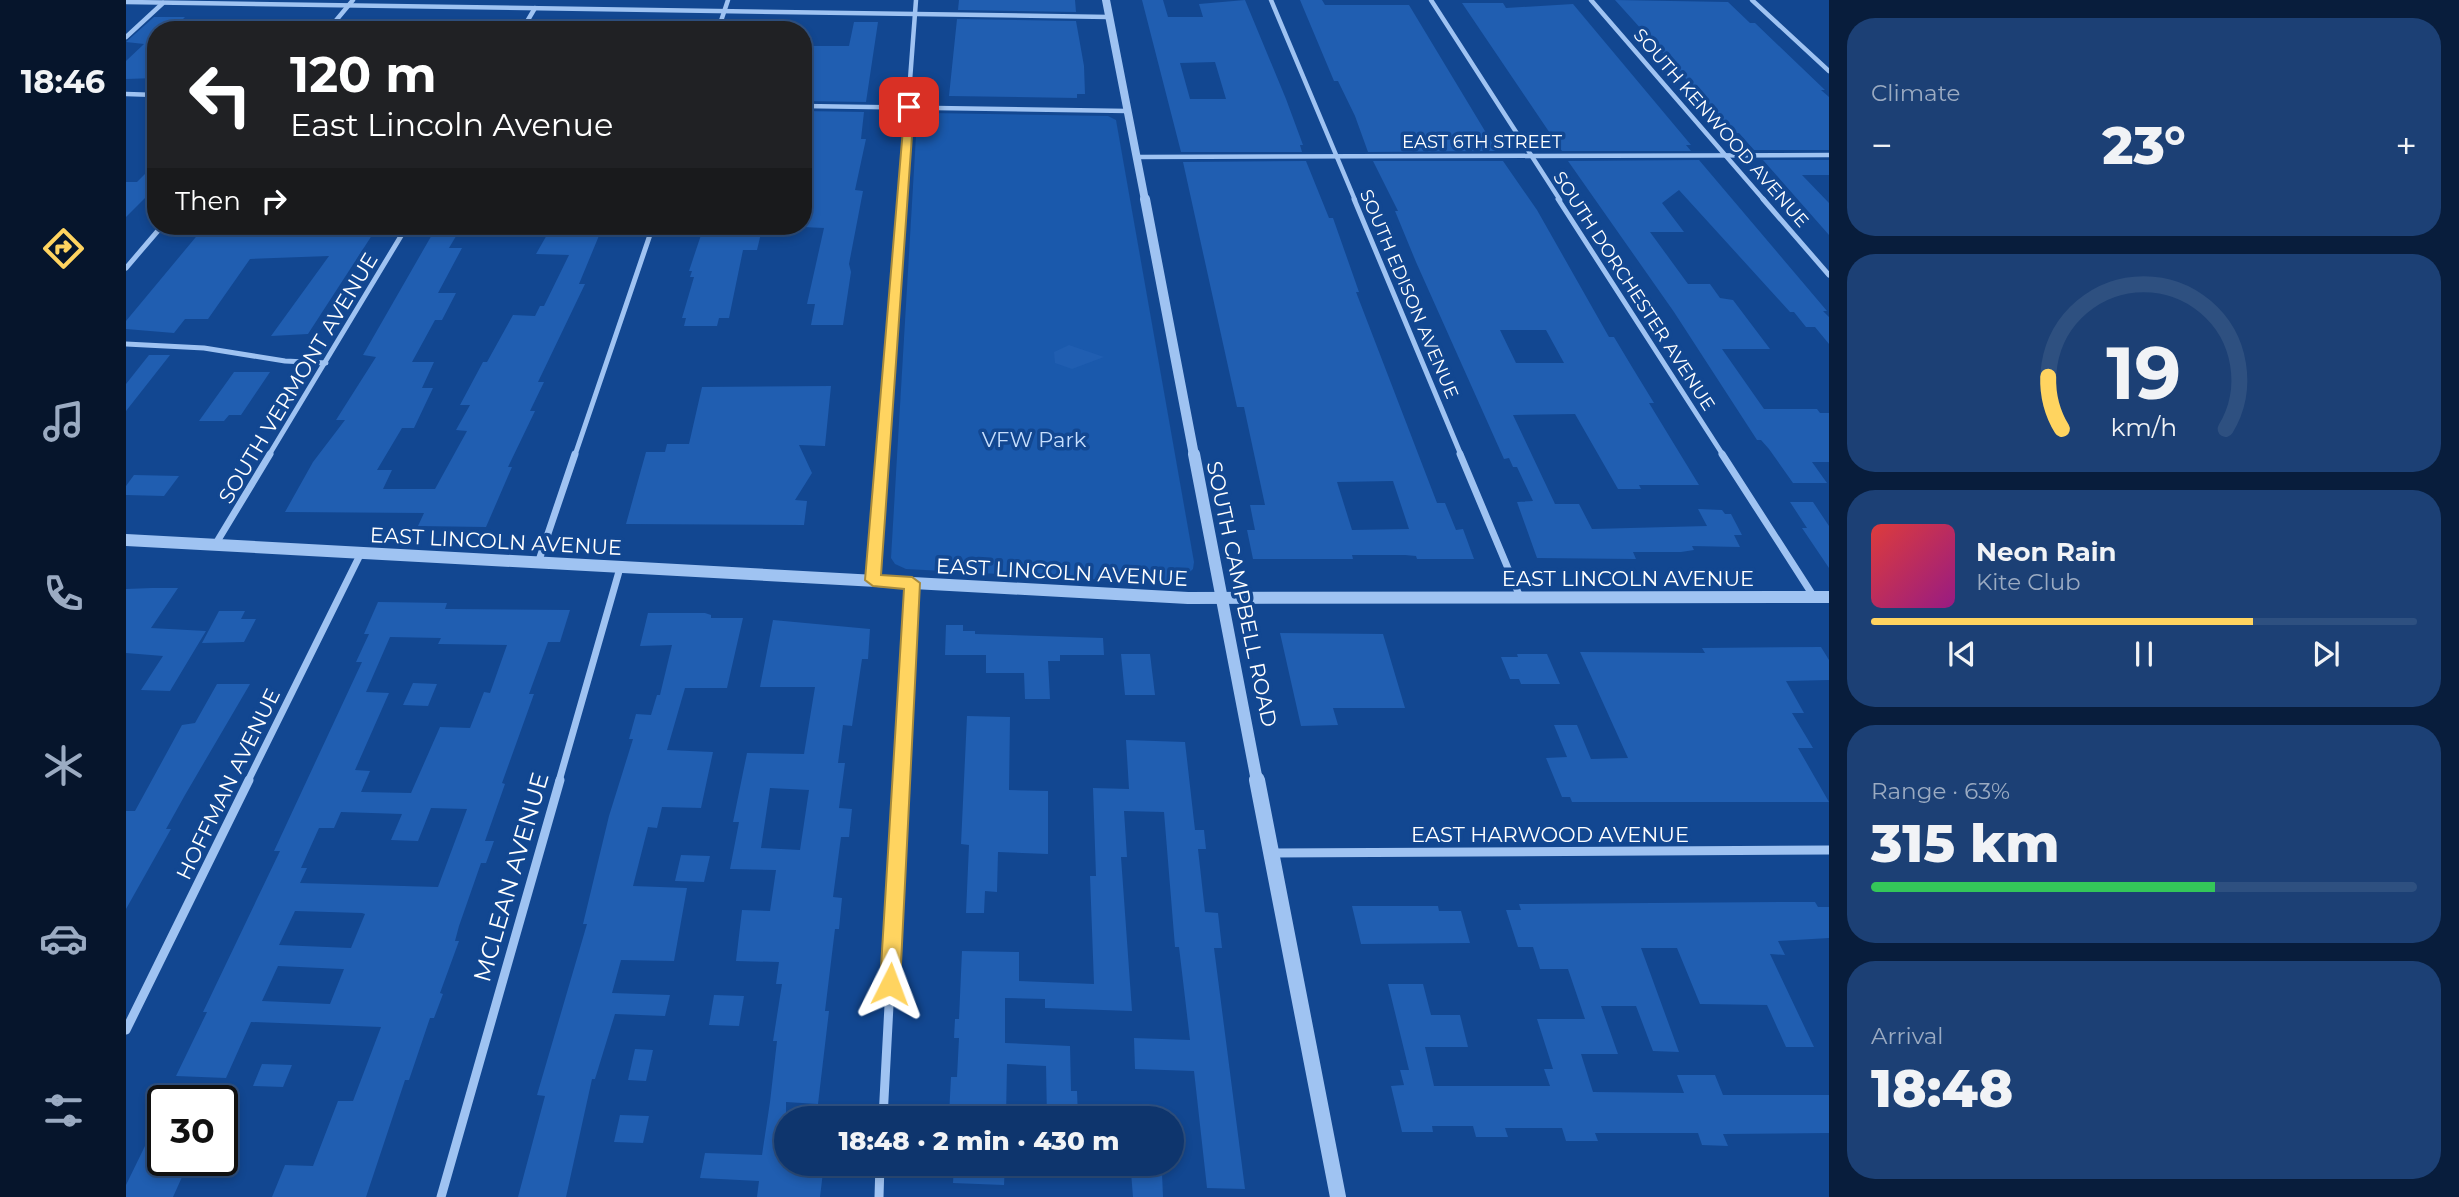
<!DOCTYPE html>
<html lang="en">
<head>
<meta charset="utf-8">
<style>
	:root { --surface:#0e356d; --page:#1c4075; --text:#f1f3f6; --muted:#9babc2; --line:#2e5080; --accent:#ffd460 }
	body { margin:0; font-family:Montserrat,sans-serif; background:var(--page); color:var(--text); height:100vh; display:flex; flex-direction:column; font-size:26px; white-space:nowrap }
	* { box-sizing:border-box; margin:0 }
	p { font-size:23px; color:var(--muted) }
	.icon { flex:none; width:38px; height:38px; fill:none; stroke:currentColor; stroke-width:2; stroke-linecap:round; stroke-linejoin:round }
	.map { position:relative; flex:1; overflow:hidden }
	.side { display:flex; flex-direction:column; gap:18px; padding:18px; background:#081d3c; width:630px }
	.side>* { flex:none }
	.banner { position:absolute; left:21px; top:21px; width:665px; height:214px; border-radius:28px; box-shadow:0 4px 10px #0003,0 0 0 2px var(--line); background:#202124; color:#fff; overflow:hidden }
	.speed { position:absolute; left:21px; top:1085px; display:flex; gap:14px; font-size:35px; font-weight:700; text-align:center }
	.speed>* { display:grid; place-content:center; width:91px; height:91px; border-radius:50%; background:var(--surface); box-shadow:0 4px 10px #0003,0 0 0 2px var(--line); line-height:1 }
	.speed .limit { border:4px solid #111; border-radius:10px; background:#fff; color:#111 }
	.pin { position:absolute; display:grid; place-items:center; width:60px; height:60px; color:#fff; margin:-30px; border-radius:14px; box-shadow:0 4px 10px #0006 }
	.me { position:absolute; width:77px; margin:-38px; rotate:3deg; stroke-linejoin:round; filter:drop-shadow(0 0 5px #0008) }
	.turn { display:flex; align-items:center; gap:24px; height:147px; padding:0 28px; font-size:32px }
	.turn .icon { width:91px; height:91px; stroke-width:2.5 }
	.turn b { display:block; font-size:49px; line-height:60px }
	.then { display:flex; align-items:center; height:66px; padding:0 28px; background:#0003; gap:14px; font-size:26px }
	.big { font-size:52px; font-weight:800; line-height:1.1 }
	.side .tile { flex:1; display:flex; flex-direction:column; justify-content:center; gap:10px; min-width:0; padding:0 24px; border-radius:28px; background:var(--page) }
	.side .dial { align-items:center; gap:0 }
	.dial svg { height:182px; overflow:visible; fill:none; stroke:var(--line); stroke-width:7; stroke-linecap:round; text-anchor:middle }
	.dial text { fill:var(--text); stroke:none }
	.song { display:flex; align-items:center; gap:21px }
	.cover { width:84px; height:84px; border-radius:10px; background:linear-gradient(135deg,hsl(0 70% 55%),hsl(310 70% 35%)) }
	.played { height:7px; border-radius:4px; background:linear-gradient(90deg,var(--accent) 70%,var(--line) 70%) }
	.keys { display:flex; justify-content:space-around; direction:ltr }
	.heat { display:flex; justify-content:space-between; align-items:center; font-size:38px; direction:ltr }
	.charge { height:10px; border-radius:5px; background:linear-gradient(90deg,#34c759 63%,var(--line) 0) }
	.trip { position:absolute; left:648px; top:1106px; width:410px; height:70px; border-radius:35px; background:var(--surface); box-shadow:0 4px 10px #0003,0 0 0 2px var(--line); font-weight:800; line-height:70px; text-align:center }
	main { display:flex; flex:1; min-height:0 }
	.menu { display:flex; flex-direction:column; width:126px; justify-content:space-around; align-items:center; background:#06152c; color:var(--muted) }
	.menu .icon { width:49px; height:49px }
	.menu .active { color:var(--accent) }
	.menu b { font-size:32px; color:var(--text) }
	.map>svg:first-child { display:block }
	.green { fill:#1a59ac }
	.building { fill:#205eb1; fill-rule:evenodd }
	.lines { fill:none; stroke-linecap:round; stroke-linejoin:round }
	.minor-far3 { stroke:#9fc3f2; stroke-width:4.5 }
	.minor-far2 { stroke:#9fc3f2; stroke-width:5 }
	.minor-far1 { stroke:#9fc3f2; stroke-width:7 }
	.minor { stroke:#9fc3f2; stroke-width:9 }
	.tertiary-far3 { stroke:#9fc3f2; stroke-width:8 }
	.tertiary-far2 { stroke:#9fc3f2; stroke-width:10 }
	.tertiary-far1 { stroke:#9fc3f2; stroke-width:12 }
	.tertiary { stroke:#9fc3f2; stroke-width:16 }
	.route { fill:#ffd460; stroke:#a68a3e; stroke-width:2 }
	.labels { text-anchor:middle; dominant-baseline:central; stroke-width:7; stroke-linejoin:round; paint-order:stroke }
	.far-street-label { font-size:18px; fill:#fff; stroke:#124791 }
	.street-label { font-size:21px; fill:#fff; stroke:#124791 }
	.park-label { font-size:21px; fill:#c6defd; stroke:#124791 }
	.near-street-label { font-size:24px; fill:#fff; stroke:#124791 }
</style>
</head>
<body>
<main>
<nav class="menu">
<b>18:46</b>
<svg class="icon active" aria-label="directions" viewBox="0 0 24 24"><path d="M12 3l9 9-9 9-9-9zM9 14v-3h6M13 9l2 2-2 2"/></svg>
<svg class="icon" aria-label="music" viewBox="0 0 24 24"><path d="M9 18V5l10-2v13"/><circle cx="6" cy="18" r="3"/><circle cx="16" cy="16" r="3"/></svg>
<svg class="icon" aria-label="phone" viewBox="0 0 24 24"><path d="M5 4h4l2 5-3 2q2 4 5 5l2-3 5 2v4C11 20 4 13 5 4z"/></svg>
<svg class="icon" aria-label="climate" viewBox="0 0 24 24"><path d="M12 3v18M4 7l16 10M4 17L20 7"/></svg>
<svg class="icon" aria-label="car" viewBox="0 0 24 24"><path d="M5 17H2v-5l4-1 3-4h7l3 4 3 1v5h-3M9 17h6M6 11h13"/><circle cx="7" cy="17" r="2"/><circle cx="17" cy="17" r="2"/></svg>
<svg class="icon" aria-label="filters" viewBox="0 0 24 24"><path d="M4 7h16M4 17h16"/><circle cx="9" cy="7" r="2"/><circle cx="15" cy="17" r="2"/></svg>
</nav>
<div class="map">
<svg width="1703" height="1197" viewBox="0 0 1703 1197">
	<rect width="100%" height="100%" fill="#124791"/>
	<polygon class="green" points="804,113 982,116 990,120 1068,562 1067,569 1055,580 1039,583 780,569 769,564 765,558 791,119"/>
	<g class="building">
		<polygon points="833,0 949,0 950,12 832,10"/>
		<path d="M1016 0H1037L1042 17H1077L1073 4 1119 0 1160 99 1177 145H1174L1176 152H1055ZM1089 62 1100 99H1064L1054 63Z"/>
		<polygon points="1174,0 1196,0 1199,5 1283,5 1371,151 1242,152 1229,116 1212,81 1208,81"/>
		<polygon points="1489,0 1602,2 1624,23 1629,23 1699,90 1695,90 1703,97 1703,150 1628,150 1613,133 1609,133"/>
		<polygon points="1336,3 1377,3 1380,8 1447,4 1565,145 1560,145 1565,151 1436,151"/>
		<polygon points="28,17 59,17 46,30 30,30 30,78 0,79 0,61 18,44 0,42"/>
		<polygon points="831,19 950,21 958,66 959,94 951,94 951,98 823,96"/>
		<polygon points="728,22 752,22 740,102 677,101 677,46 723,46"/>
		<polygon points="677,111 738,112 735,139 740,139 729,190 737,191 723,264 725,272 717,325 685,325 689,304 681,304 698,228 677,227"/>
		<polygon points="1573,160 1701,311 1697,311 1703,317 1703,344 1689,327 1680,327 1668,312 1664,312 1553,190 1536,203 1558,232 1524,232 1562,284 1584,284 1594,298 1607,300 1644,349 1596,349 1638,409 1691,409 1694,413 1703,413 1703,462 1686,462 1701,483 1667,483 1643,449 1635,440 1631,440 1548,312 1442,161"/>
		<polygon points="1637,160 1703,160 1703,175 1676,175 1703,203 1703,235"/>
		<path d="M1180 161 1203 218H1207L1233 292H1230L1311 503H1319L1330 530 1337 529 1348 559H1291L1290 556 1279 555H1226L1227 559H1127L1121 530H1129L1124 505H1139L1118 407H1111L1057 162ZM1267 481 1283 529 1226 530 1211 482Z"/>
		<path d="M1247 161H1377L1411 210 1483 337H1488L1506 367 1528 403H1523L1573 485H1513L1515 489H1492L1449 414 1387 415 1429 504H1453L1466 529 1581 526 1572 509 1596 510 1599 514H1605L1616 535H1608L1614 547 1566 546 1568 550 1555 552H1507L1510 559 1411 558 1391 502 1407 501 1391 467H1387L1383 458 1378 459 1290 262 1269 211H1272ZM1374 330H1420L1438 363H1390Z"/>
		<polygon points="30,163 30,187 0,217 0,182 11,182"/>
		<polygon points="79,226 219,230 222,226 252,226 182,334 145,336 203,256 124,259 82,319 59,319 48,333 0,329 0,321"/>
		<polygon points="311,226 336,226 323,248 336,248 312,293 330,293 316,320 309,320 286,362 308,362 296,388 307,388 288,428 276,428 251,470 266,470 257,489 309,489 341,431 330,430 344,405 334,405 357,362 361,362 387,315 409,316 414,306 418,306 443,255 410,254 426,226 477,226 453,284 459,284 412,382 418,382 404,411 409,411 382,467 386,467 360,527 292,526 298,513 159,512 187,462 219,420 210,420 250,357 237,355"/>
		<polygon points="578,226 636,229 631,250 617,250 603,318 593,318 591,326 558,326 560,318 556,318 568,277 564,277 566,271 563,271"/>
		<polygon points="943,345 978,357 946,369 929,363 928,352"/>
		<polygon points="23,355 44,355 0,411 0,384"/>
		<polygon points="108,372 144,372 115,415 103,415 98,421 73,421"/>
		<polygon points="705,386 699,446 673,445 686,473 669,500 681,501 678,525 500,524 520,452 539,452 541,444 563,444 576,387"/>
		<polygon points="8,475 53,476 38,496 0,495 0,486"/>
		<polygon points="1664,502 1687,502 1703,526 1703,568 1676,528 1681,528"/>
		<polygon points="26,588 52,588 25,628 80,631 44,691 15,690 37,656 0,653 0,589"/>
		<path d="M252 602 321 603 319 609 444 610 434 642H422L403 694H408L376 783 379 784 359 841H368L360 863H355L333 926 329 941H333L314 993 317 994 308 1018H304L283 1080H279L240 1197H146L159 1165 187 1166 212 1101H227L255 1027 125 1022 100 1078 50 1076 81 1012H77L154 851H148L236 662H230L243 634H238ZM264 637 315 638 312 644 381 645 364 693 358 692 344 728 314 727 285 793 235 792 244 771 229 770 263 693 240 692ZM305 808 341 809 312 887 174 883 181 868H175L193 828H208L215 812 276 814 265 840 292 841ZM169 911 236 913 239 914 225 948 153 945ZM152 966 216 969H218L204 1004 136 1001Z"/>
		<polygon points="93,611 119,611 115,619 130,619 118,642 76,643"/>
		<polygon points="522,613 579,613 585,615 585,618 617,618 601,688 559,688 541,750 587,752 575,808 536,807 531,828 522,827 507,886 561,888 548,961 495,960 486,993 544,995 539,1016 489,1014 469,1079 466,1079 440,1197 392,1197 419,1096 411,1095 461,924 457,924 483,816 507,739 503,739 510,714 525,715 531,695 534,695 546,645 514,646"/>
		<path d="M647 620 744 629 742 659H736L726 726 717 725 712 763H719L713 808 726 809 723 837H715L707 897 716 898 713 929H709L699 1011H703L692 1104 660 1102V1164H698L694 1197H631L633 1181 574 1178 579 1153 636 1155 644 1102 651 1041H647L656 984H650L653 962 610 961 616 910 644 911 650 870 604 869 613 822H607L621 753 678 754 689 687H634ZM644 788 683 790 674 850 635 848Z"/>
		<polygon points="820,625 837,625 837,631 849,631 849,634 977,638 978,655 934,655 934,661 922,661 924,699 899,699 898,673 860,673 860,655 819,655"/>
		<polygon points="1154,633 1257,634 1279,708 1207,708 1212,725 1175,726"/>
		<polygon points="1695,647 1703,660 1703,680 1660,681 1678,713 1666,713 1687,748 1672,748 1703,802 1446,802 1444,797 1436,797 1420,758 1441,757 1428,725 1451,725 1465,759 1502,758 1454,652 1579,653 1576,648"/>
		<polygon points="995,654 1024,654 1029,695 999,695"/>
		<polygon points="1391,654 1421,654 1434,684 1395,684 1393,679 1384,679 1375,657 1392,657"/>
		<polygon points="287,683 311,684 302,706 277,705"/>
		<polygon points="91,684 124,684 59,795 40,829 45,829 0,909 0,811 9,811 56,725 69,723"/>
		<polygon points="841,716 884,717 883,790 922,791 922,854 872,852 871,892 859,891 858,913 840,913 843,845 835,844"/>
		<polygon points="1000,740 1059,742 1069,830 1078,830 1080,849 1072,849 1079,912 1092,913 1096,948 1088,948 1119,1189 1081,1188 1068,1071 1009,1069 1008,1038 1064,1040 1053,947 1049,947 1038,812 998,811 1001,857 995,857 1006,1011 919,1008 919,999 879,998 879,1043 944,1046 945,1091 951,1091 952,1118 921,1118 920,1066 881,1064 880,1117 823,1115 825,1077 831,1077 833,1038 828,1038 829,1019 833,1019 836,951 893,952 893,981 968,984 964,876 970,876 967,788 1003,789"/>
		<polygon points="555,855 584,856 578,882 549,881"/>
		<polygon points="1661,902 1689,902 1692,907 1703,907 1703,938 1652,941 1659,955 1644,954 1688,1047 1660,1047 1641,1005 1574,1004 1551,948 1515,948 1553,1052 1527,1051 1510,1006 1475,1006 1492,1054 1455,1054 1467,1092 1558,1093 1551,1075 1589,1075 1597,1095 1703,1095 1703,1133 1597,1134 1602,1146 1576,1145 1572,1133 1469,1133 1472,1141 1440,1141 1436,1128 1379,1128 1382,1137 1350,1137 1347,1126 1306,1126 1307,1132 1276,1132 1265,1086 1278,1085 1274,1070 1283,1070 1262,984 1297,984 1305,1015 1334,1015 1342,1047 1299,1047 1308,1086 1424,1086 1418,1069 1427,1069 1411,1019 1459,1019 1442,969 1414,969 1407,947 1392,947 1380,910 1395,910 1393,904"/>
		<polygon points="1226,906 1312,906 1313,911 1335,911 1344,943 1235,944"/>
		<polygon points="588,995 618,996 613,1026 583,1025"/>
		<polygon points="509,1049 527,1050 520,1081 502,1080"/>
		<polygon points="136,1064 166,1065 157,1087 127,1086"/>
		<polygon points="37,1109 37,1176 56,1177 47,1197 0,1197 0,1185"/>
		<polygon points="494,1115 523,1116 517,1143 488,1142"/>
		<polygon points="828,1164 879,1164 878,1185 827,1183"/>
		<polygon points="1005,1172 1036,1173 1037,1197 1007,1197"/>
	</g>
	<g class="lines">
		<g class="minor-far3">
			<polyline points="1145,0 1229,200"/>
			<polyline points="1305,0 1434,200"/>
			<polyline points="1465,0 1638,200"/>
			<polyline points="1626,0 1703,71"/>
			<polyline points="0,2 983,17"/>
			<polyline points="202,30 227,0"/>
			<polyline points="396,30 409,8"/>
			<polyline points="592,30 602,0"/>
			<polyline points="0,37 37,3"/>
			<polyline points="0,94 30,95"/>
			<polyline points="677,106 1001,111"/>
			<polyline points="1010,157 1703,155"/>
			<polyline points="775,200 790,0"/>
		</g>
		<g class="minor-far2">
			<polyline points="1228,199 1335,455"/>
			<polyline points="1432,199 1597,455"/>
			<polyline points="1637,199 1703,275"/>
			<polyline points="0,268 36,226"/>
			<polyline points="0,344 78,348 159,361 200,363"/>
			<polyline points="143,455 281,226"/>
			<polyline points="449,455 527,226"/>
			<polyline points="756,455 775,199"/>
		</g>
		<g class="minor-far1">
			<polyline points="1334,454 1394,597"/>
			<polyline points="1596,454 1688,597"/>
			<polyline points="89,545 144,454"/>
			<polyline points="412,563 449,454"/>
			<polyline points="747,580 756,454"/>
			<polyline points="122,781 235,553"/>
			<polyline points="433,781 494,568"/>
			<polyline points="775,781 786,583"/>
		</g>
		<g class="minor">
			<polyline points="1146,853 1703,850"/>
			<polyline points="0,1030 123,780"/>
			<polyline points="757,1118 775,780"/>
			<polyline points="315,1197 434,780"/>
			<polyline points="753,1197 754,1164"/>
		</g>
		<polyline class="tertiary-far3" points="980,0 1019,200"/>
		<polyline class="tertiary-far2" points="1019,199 1068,455"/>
		<g class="tertiary-far1">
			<polyline points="1068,454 1131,781"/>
			<polyline points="0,540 1062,598 1703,597"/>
		</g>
		<polyline class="tertiary" points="1131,780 1212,1197"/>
	</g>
	<polygon class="route" points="779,105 788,107 755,575 786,577 794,583 774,984 771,991 764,994 757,991 754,984 778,589 747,586 739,580"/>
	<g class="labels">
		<g class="far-street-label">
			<text transform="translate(1595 128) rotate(49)">SOUTH KENWOOD AVENUE</text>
			<text x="1356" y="142">EAST 6TH STREET</text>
			<text transform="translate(1508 291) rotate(57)">SOUTH DORCHESTER AVENUE</text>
			<text transform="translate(1283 294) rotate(67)">SOUTH EDISON AVENUE</text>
		</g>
		<g class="street-label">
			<text transform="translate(172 378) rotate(-59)">SOUTH VERMONT AVENUE</text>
			<text transform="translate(370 541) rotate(3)">EAST LINCOLN AVENUE</text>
			<text transform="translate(936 572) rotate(3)">EAST LINCOLN AVENUE</text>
			<text x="1502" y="578">EAST LINCOLN AVENUE</text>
			<text transform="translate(1116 594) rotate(78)">SOUTH CAMPBELL ROAD</text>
			<text transform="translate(102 784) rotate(-64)">HOFFMAN AVENUE</text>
			<text x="1424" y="834">EAST HARWOOD AVENUE</text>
		</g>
		<g class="park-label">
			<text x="908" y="439">VFW Park</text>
		</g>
		<g class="near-street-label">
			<text transform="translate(385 877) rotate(-74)">MCLEAN AVENUE</text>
		</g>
	</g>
</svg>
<div class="speed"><div class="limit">30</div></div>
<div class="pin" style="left:783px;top:107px;background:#d93025"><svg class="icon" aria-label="arrive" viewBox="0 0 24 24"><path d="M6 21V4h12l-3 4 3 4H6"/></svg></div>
<svg class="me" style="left:764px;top:984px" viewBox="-20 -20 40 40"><path d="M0-17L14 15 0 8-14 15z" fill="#ffd460" stroke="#fff" stroke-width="4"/></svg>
<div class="trip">18:48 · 2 min · 430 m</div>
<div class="banner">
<div class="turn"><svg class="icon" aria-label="left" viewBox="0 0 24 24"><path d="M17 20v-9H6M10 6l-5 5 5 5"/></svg><div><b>120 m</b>East Lincoln Avenue</div></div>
<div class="then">Then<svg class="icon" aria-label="right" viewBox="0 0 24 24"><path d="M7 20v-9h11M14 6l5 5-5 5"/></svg></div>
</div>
</div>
<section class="side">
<div class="tile"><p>Climate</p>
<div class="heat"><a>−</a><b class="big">23°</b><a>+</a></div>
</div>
<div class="tile dial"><svg viewBox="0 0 100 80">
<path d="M14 69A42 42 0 1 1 86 69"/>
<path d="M14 69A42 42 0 0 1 8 46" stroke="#ffd460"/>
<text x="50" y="56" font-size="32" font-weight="700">19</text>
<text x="50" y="72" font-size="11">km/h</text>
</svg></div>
<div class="tile">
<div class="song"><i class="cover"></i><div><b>Neon Rain</b><p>Kite Club</p></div></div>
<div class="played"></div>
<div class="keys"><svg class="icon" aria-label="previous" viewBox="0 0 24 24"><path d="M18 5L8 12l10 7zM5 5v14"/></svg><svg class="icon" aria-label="pause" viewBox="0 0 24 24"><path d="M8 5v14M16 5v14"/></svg><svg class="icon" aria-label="next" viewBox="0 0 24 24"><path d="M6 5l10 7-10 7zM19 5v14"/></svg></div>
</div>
<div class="tile"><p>Range · 63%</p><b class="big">315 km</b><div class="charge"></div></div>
<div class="tile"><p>Arrival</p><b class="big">18:48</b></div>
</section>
</main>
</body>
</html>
